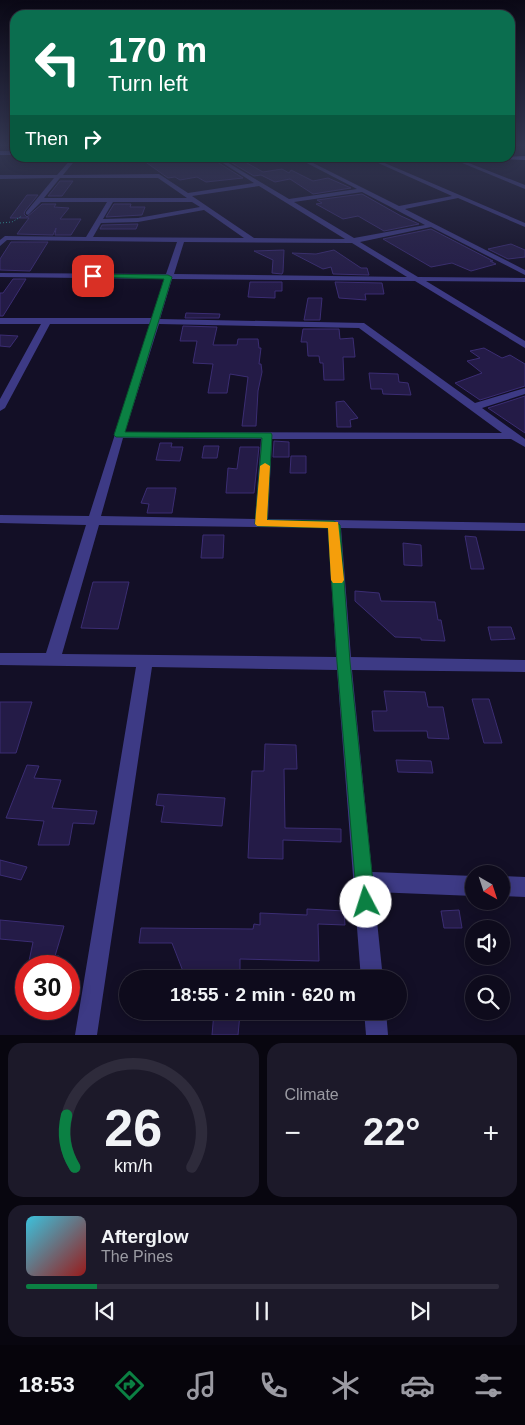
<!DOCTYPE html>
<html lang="en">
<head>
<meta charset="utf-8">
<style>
	:root { --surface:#0e0b1c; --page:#1c1929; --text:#f1f3f6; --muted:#9b9ba3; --line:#2e2b3b; --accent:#0b8043 }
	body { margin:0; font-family:Arial,sans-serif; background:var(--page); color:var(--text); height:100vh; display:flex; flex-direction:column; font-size:19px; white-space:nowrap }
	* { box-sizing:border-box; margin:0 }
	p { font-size:16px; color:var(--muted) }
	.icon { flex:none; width:28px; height:28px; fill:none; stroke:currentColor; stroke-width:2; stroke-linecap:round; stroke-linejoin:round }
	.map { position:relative; height:1035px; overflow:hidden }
	.details { display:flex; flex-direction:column; gap:8px; padding:8px; background:#08060f; flex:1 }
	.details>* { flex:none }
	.guide { position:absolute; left:10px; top:10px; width:505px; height:152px; border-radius:15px; box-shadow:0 2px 12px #0003,0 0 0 1px var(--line); background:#0b6e4f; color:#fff; overflow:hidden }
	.needle { width:32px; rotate:141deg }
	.buttons { position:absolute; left:465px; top:865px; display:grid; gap:10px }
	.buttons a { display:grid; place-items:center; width:45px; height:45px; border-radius:50%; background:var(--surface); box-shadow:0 2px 12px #0003,0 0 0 1px var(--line); font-size:25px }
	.speed { position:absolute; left:15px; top:955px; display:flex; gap:10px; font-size:25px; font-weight:700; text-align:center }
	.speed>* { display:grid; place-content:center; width:65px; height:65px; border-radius:50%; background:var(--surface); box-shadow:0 2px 12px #0003,0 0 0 1px var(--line); line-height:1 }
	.speed .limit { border:8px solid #d22; background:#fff; color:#111 }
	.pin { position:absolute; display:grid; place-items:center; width:42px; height:42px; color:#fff; margin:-21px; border-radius:10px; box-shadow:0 2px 8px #0006 }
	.me { position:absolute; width:55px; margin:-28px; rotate:355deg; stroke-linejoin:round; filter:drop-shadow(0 0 4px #0008) }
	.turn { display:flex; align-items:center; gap:18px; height:105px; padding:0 15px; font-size:22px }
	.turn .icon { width:65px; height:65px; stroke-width:2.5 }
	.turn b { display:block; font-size:35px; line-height:42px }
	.then { display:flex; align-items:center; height:48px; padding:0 15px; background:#0003; gap:10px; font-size:19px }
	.big { font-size:38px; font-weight:700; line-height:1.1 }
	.details .widget { flex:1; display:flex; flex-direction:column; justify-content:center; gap:8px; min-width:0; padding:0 18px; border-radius:15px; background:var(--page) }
	.details .dial { align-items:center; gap:0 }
	.dial svg { height:130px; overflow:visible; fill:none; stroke:var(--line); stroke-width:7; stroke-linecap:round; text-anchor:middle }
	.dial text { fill:var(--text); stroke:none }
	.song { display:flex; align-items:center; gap:15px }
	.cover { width:60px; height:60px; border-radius:8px; background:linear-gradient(135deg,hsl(190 70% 55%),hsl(0 70% 35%)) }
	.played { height:5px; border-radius:2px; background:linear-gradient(90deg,var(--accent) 15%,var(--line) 15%) }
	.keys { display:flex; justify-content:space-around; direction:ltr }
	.heat { display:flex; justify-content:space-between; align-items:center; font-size:28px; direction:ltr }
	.details .tiles { flex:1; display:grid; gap:8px; grid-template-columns:1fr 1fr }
	.widget:last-child { grid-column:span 2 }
	.trip { position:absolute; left:119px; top:970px; width:288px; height:50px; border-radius:25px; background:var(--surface); box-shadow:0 2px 12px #0003,0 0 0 1px var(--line); font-weight:700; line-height:50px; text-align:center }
	.tab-bar { display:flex; height:80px; justify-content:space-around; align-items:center; background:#06040b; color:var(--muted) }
	.tab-bar .icon { width:35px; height:35px }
	.tab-bar .current { color:var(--accent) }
	.tab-bar b { font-size:22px; color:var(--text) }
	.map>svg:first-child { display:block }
	.building { fill:#241b47; stroke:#3b2d73 }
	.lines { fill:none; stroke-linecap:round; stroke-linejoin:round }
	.path { stroke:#2fb8b0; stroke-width:1; stroke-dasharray:1 2; stroke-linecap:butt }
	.street { fill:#3d3a85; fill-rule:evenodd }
	.secondary { fill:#6f6bff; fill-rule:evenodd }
	.route { fill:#0b8043; stroke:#07532c }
	.slow { fill:#f59e0b }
</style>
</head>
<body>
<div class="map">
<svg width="525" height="1035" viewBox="0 0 525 1035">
	<rect width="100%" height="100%" fill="#130f26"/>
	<g class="building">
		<polygon points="140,158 205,158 213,162 217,162 243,178 206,182 197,177 180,180 175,177 168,178"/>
		<polygon points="238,158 263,172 282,169 289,173 291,170 313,181 328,178 351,188 313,194 290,179 275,182 261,175 254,176 227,160"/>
		<polygon points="60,181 73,181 62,196 48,196"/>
		<polygon points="362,194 401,216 419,224 384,231 358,216 343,219 316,204 322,203 317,200"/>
		<polygon points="27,195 38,195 25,211 24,214 27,217 42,204 56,204 54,207 69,208 60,219 81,219 71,235 55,235 56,228 53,235 17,234 29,218 10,218"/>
		<polygon points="114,204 131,204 130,207 145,207 142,215 106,217"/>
		<polygon points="138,224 136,229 100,229 102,225"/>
		<polygon points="431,229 493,261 490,261 496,264 471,271 452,263 431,267 383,239"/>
		<polygon points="11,242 48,242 30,271 0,270 0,259"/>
		<polygon points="511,244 525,250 525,257 508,259 488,249"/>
		<polygon points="284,250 283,272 282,274 272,273 273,260 254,251"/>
		<polygon points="334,250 361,268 367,268 369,275 333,274 331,267 323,269 292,253 316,254"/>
		<polygon points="13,279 26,279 3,316 0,316 0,293 3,293"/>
		<polygon points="250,282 282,282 282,291 275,291 275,298 248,297"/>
		<polygon points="335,282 382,283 384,294 365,294 366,300 339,298"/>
		<polygon points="308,298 322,298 320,320 304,320"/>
		<polygon points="186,313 220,314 219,318 185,318"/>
		<polygon points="183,326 217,327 213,345 237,345 238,339 258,339 259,348 261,348 259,364 261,364 262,372 258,391 256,426 242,426 248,377 230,374 227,393 208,393 213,364 193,363 197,341 180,341"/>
		<polygon points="303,329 339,329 340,339 353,338 355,357 343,357 344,380 324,380 323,363 320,363 319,356 308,356 307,342 301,342"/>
		<polygon points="0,335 18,336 10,347 0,346"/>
		<polygon points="484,348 502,358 510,355 525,364 525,386 480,400 455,383 482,373 467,361 480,358 470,351"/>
		<polygon points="369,373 398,374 399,382 408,383 411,395 383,394 382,389 371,389"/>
		<polygon points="525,396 525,433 488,408"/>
		<polygon points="344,401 358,418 350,420 351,427 337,427 336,402"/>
		<polygon points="274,441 289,442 289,457 273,457"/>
		<polygon points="160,443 172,443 171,447 183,447 180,461 156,460"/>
		<polygon points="204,446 219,446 217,458 202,458"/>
		<polygon points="240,447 259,447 254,493 226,493 228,468 237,469"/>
		<polygon points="291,456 306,456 306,473 290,473"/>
		<polygon points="147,488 176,488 172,513 147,513 149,504 141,503"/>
		<polygon points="203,535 224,535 223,558 201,558"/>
		<polygon points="465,536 476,537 484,569 471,569"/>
		<polygon points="403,543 421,545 422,566 404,565"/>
		<polygon points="93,582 129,582 118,629 81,628"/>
		<polygon points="355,591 379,593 381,601 435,602 438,620 441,620 445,641 421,640 421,638 395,637 355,601"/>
		<polygon points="488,627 511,627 515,639 491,640"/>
		<polygon points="384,691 425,692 428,707 443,707 449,739 428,738 427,731 374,731 372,711 387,711"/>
		<polygon points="472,699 489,699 502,743 484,743"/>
		<polygon points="0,702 32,702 16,753 0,753"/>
		<polygon points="265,744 296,745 297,769 284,769 285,828 341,829 341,842 283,840 283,859 248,858 252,771 264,771"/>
		<polygon points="396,760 431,761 433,773 398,772"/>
		<polygon points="27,765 39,766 34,778 61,780 52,808 97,811 94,824 73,823 69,845 38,845 44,821 6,818"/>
		<polygon points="158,794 225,798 222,826 161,822 164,806 156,805"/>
		<polygon points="0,860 27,867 21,880 0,875"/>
		<polygon points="307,909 344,911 345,925 318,924 319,961 240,959 240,979 186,979 172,943 139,943 141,928 253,929 254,924 260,925 260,913 307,915"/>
		<polygon points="459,910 462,928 444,928 441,911"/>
		<polygon points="0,920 64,926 55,956 59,956 57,966 28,966 33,942 0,939"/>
		<polygon points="214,1012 240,1014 238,1035 212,1035"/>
	</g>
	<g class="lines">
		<polyline class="path" points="0,223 12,222 22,216"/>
		<g class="street">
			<polygon points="13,146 15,146 15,150 10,154 6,154"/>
			<path d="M72 158H77L63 175 159 174 188 193 254 183 215 158H220L289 199 357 189 297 158H303L399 206 452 196 367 158H373L525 223V227L458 198 405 209 525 270V275L431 227 360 242 418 277 525 278V282L426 281 525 341V348L415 281 172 279 160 319 364 323 475 403 525 388V394L482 408 525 439V447L511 439H272L268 519 525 523V531L341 528 351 657 525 660V672L352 670 372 872 474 876V896L374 892 383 979H361L337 670 152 667 97 1035H75L136 667 0 665V653H46L86 525 0 523V515L89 516 150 324H50L5 408 0 411V399L41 324H0V318H152L165 279 0 277V273L166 274 177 242 7 240 0 246V240L5 236 86 237 107 202H41L28 215 26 214V212L54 178 0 179V175H57ZM60 178H158L187 198H44ZM259 186 345 239 254 238 192 196ZM362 192 425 225 354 238 294 202ZM113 202H192L200 207 138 218 103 219ZM204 210 244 238 93 237 101 223 138 222ZM184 242 352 243 407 277 174 274ZM159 324 359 328 502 433 125 432ZM123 438 261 439 255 519 101 516ZM99 525 328 528 336 657 62 654Z"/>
			<polygon points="450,158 456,158 525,185 525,189"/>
			<polygon points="501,876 525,877 525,897 501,896"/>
			<polygon points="364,1011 386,1011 388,1035 366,1035"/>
		</g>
		<g class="secondary">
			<rect x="0" y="151" width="15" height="4"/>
			<polygon points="525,156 525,160 486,158"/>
		</g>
	</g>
	<linearGradient id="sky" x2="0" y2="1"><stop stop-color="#0a0815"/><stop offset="0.5" stop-color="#333752"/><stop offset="1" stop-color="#333752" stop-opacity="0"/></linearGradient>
	<rect width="525" height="291" fill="url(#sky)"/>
	<polygon class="route" points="93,274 168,275 172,277 125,432 271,433 272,435 267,520 334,521 340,525 350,662 375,902 373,908 366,911 360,908 357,902 337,662 328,528 257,526 255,524 262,438 116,437 114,435 164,279 91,277 91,275"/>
	<polygon class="slow" points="265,463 270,466 267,520 338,522 344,580 342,583 333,583 331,580 328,528 257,526 255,524 260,466"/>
</svg>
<div class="buttons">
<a><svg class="needle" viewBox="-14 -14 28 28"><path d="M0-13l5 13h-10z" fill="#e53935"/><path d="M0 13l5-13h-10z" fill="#9b9ba3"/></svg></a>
<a><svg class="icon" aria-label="sound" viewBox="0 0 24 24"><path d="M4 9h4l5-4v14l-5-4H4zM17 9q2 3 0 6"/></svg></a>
<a><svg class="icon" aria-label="search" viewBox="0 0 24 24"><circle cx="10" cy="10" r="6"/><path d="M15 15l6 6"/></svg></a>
</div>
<div class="speed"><div class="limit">30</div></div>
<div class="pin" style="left:93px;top:276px;background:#d93025"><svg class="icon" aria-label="arrive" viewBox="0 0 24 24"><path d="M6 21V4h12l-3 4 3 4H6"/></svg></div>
<svg class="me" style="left:366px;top:902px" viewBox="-20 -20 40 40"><circle r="19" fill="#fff"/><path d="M0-13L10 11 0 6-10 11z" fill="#0b8043"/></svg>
<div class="trip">18:55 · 2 min · 620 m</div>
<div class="guide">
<div class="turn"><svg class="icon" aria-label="left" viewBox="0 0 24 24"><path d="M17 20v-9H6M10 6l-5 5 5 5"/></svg><div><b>170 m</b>Turn left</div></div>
<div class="then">Then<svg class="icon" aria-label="right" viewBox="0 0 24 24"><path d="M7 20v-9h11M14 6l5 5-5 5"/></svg></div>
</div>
</div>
<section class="details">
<div class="tiles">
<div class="widget dial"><svg viewBox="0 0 100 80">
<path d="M14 69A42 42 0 1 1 86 69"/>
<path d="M14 69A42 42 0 0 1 9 37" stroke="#0b8043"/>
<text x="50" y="56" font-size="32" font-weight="700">26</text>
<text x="50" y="72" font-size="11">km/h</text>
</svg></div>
<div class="widget"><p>Climate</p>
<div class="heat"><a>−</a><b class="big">22°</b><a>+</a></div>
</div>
<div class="widget">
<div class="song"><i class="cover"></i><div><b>Afterglow</b><p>The Pines</p></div></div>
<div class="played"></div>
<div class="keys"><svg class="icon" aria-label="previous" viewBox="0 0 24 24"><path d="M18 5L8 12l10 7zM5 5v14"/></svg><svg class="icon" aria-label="pause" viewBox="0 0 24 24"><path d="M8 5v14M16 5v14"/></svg><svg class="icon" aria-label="next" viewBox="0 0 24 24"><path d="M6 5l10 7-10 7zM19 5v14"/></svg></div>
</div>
</div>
</section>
<nav class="tab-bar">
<b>18:53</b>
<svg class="icon current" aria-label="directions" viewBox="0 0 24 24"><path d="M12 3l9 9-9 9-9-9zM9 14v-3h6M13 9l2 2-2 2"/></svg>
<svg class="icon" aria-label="music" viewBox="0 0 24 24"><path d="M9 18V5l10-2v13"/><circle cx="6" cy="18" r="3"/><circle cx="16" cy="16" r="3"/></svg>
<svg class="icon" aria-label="phone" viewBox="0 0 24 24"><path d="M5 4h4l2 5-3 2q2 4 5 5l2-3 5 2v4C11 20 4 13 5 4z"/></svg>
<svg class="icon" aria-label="climate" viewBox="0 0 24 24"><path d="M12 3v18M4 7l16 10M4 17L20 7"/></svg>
<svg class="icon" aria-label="car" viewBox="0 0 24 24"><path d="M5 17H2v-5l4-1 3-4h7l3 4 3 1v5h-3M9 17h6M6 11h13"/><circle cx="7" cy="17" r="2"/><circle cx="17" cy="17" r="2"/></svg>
<svg class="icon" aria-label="filters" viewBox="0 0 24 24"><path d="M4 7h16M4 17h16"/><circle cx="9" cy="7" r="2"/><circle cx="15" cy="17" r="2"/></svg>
</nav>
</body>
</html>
